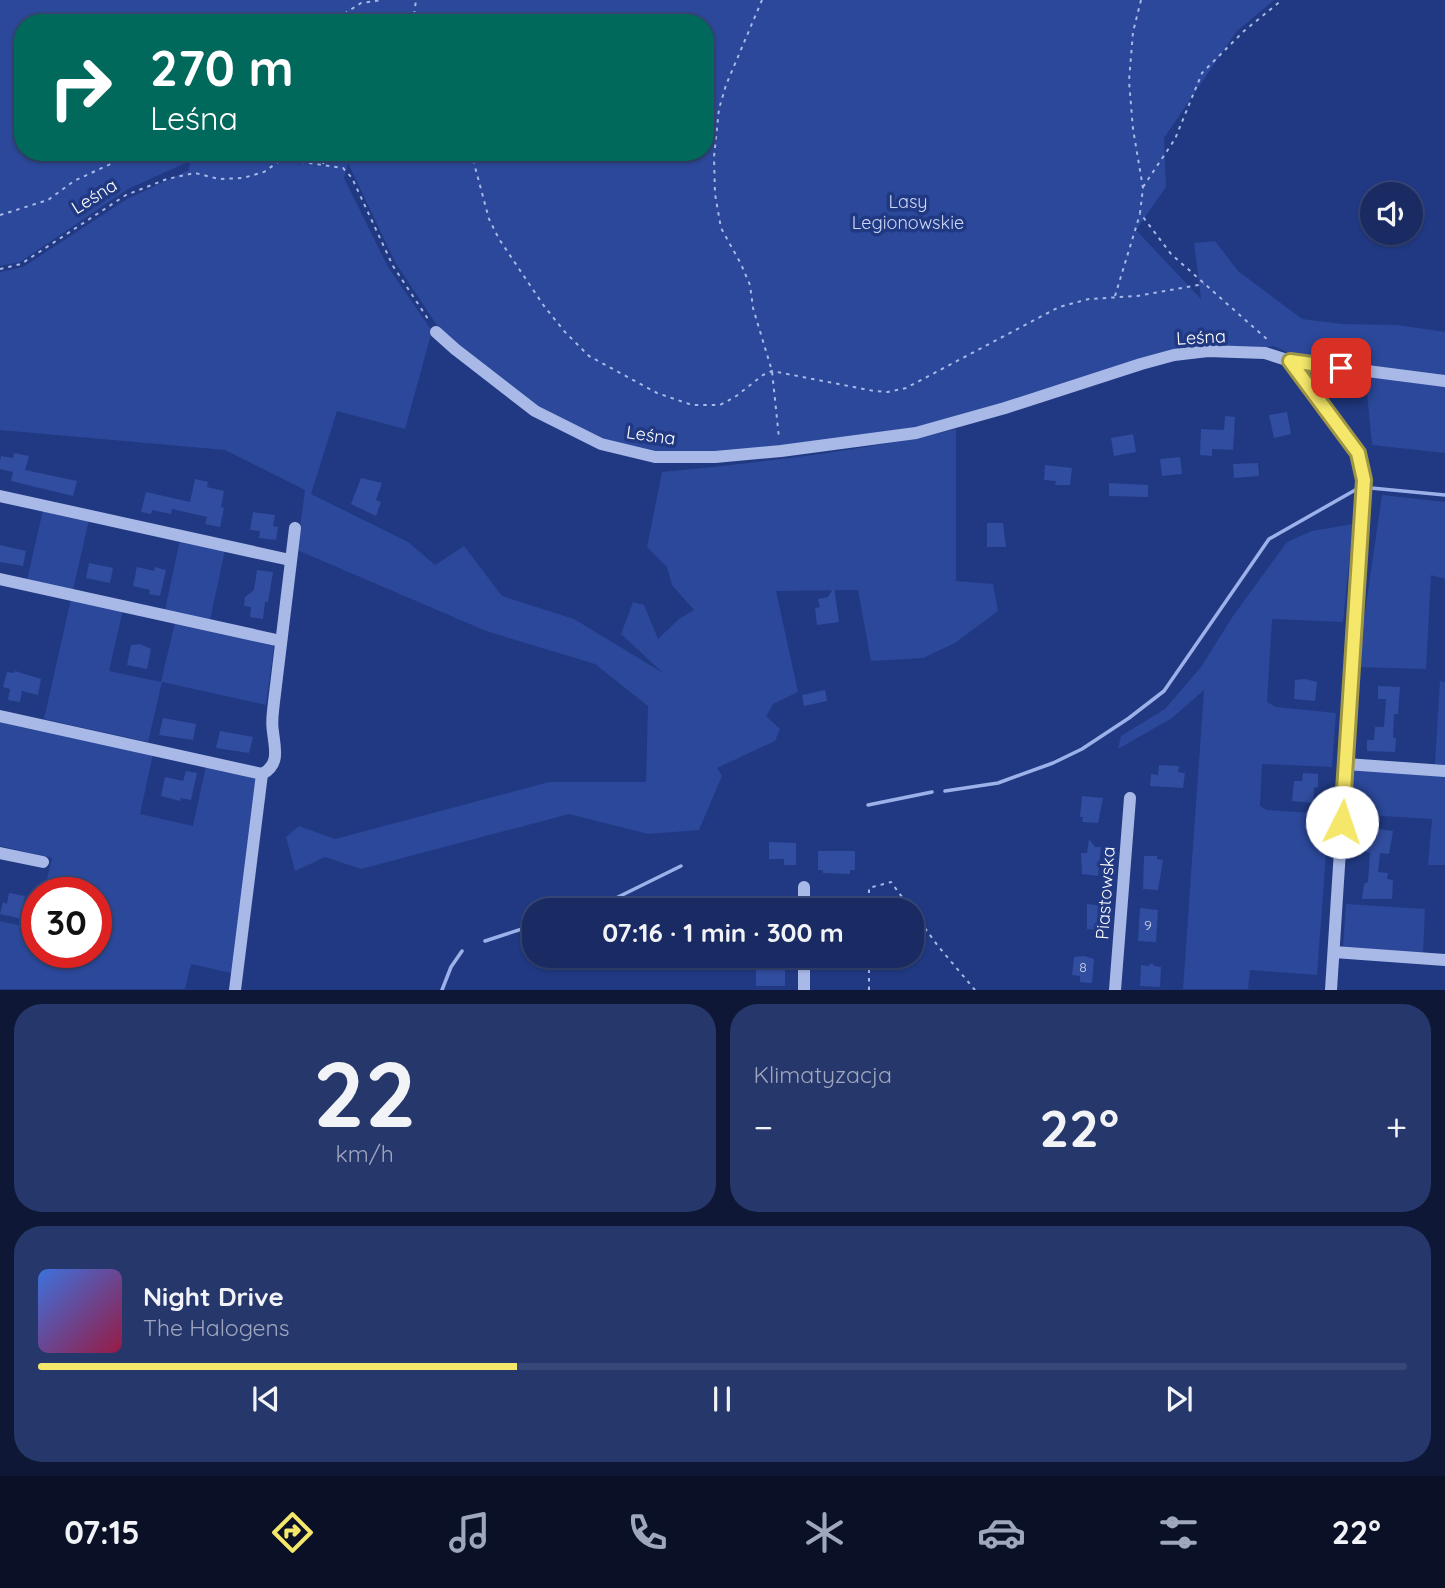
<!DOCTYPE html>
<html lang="pl">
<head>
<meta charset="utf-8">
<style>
	:root { --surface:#192b62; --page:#26376b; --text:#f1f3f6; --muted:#9fa7be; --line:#374777; --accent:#f5e76a }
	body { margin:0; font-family:Quicksand,sans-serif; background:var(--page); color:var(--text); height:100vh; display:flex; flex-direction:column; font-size:26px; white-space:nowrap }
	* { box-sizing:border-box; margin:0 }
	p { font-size:23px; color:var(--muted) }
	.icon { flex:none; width:38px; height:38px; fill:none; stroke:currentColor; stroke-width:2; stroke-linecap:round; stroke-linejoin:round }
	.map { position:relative; height:990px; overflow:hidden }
	.details { display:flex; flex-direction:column; gap:14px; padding:14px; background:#0e1836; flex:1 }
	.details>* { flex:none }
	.guide { position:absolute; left:14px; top:14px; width:700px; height:147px; border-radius:28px; box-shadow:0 2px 5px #0004,0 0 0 2px var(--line); background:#00695c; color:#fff; overflow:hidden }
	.controls { position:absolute; left:1360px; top:182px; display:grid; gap:14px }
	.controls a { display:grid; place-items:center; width:63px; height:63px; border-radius:50%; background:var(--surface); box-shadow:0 2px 5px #0004,0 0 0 2px var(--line); font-size:35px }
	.speed { position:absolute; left:21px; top:877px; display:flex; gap:14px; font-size:35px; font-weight:700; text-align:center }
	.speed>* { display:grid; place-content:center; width:91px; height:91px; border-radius:50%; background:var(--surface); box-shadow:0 2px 5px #0004,0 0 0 2px var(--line); line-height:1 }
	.speed .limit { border:10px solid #d22; background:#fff; color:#111 }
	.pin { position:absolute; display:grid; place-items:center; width:60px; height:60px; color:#fff; margin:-30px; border-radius:14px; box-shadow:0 4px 10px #0006 }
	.me { position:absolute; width:77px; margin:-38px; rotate:4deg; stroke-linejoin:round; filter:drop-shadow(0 0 5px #0008) }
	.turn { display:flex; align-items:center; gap:24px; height:147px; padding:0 21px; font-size:32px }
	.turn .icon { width:91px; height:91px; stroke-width:2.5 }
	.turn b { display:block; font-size:49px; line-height:60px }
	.big { font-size:52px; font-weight:700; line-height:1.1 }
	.details .tile { flex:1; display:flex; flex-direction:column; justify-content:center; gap:10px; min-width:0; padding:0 24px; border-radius:28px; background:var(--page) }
	.details .dial { align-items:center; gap:0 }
	.dial b { font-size:91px; line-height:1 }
	.song { display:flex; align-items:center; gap:21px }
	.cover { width:84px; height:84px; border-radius:10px; background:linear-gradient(135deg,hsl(220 70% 55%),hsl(340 70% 35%)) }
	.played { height:7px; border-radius:4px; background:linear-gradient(90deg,var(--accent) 35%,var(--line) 35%) }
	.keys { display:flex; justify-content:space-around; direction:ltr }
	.heat { display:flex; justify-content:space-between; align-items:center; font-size:38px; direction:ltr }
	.details .tiles { flex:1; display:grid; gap:14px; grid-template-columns:1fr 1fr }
	.tile:last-child { grid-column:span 2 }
	.trip { position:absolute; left:522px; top:898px; width:402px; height:70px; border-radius:28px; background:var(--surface); box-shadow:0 2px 5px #0004,0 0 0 2px var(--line); font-weight:700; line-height:70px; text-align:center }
	.tabs { display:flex; height:112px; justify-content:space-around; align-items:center; background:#0a1127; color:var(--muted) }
	.tabs .icon { width:49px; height:49px }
	.tabs .current { color:var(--accent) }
	.tabs b { font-size:32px; color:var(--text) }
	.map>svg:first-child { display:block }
	.green { fill:#2b489a; fill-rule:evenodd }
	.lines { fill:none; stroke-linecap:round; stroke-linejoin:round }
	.stream { stroke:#9cb1e9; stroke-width:3.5 }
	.building { fill:#314d9f }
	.path { stroke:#a8b9e8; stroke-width:2; stroke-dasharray:3.5 5; stroke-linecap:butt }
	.minor { stroke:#a8b9e8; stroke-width:12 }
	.route-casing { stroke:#9f9645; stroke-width:18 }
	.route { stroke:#f5e76a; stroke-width:12 }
	.labels { text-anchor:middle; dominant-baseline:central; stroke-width:7; stroke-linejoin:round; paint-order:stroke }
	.number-label { font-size:14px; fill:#ccd2e7 }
	.street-label { font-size:18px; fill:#fff; stroke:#213982 }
	.park-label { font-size:18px; fill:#ccd7f6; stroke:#213982 }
</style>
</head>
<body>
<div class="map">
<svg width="1445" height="990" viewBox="0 0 1445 990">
	<rect width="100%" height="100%" fill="#213982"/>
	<g class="green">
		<path d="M0 0H1274L1236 32 1164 138 1166 187 1136 230 1201 299 1194 243 1215 241 1238 271 1302 319 1342 324 1397 325 1445 332V453L1372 445 1366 382 1306 361 1274 346 1182 358 905 430 715 454 654 453 604 442 530 406 440 330 395 262 348 163 344 178 388 267 432 331 405 429 337 411 311 494 408 542 435 565 464 546 502 596 574 619 663 673 621 634 633 602 644 605 658 639 679 619 694 610 672 585 667 567 647 547 662 472C761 462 859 452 956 429V581L993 584 998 611 955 643 923 658 871 661 858 590 776 591 798 692 773 704 766 716 780 729 775 741 717 768 722 776 699 830 648 834 569 814 361 869 325 857 295 871 286 837 299 826 335 839 549 782H646L648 706 595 664 486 631 297 550 305 490 225 450 0 430V272L23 267 127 199 189 170 190 161 128 189 20 262 0 266ZM23 23H705V152H23Z"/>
		<polygon points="1382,495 1445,502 1445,579 1431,575 1426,669 1357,667"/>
		<polygon points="43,510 89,520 73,590 27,580"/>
		<polygon points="1353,524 1343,622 1272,619 1267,702 1276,707 1336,713 1332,767 1262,764 1260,806 1267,810 1329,814 1317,975 1250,970 1248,989 1183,989 1204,690 1172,718 1118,749 1121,736 1165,709 1201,667 1233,616 1287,542 1312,531"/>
		<polygon points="180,540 225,550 210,620 165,610"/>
		<polygon points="71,599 123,610 109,671 161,682 175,622 271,643 274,646 266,705 162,682 148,742 44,719"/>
		<polygon points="1440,681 1445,682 1445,765 1435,764"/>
		<polygon points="0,720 153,754 140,814 193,826 206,766 257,777 231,973 191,964 185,989 0,989 0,921 35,929 37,923 37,952 96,952 96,892 44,892 52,858 0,846"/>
		<polygon points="1354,770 1445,776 1445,865 1428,865 1432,819 1351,814"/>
		<polygon points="1346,904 1425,909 1423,954 1343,948"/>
	</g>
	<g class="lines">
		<g class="stream">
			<polyline points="1371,488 1445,495"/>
			<polyline points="945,791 998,783 1053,763 1082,749 1129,718 1164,691 1269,539 1357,489"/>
			<polyline points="868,805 932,792"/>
			<polyline points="580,910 612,900 681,866"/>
			<polyline points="485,941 534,925"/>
			<polyline points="442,990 451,967 462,951"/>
		</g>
	</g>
	<g class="building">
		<polygon points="1287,412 1291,434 1274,438 1269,415"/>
		<polygon points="1225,416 1235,417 1233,450 1212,449 1212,456 1200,455 1201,429 1224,430"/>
		<polygon points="1133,434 1136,452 1114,456 1111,438"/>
		<polygon points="14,453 29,456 25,470 77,481 73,496 11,481 13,472 0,469 0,461 1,456 13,458"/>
		<polygon points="1180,457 1182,474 1162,476 1160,459"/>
		<polygon points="1258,463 1259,476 1234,478 1233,464"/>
		<polygon points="1045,465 1072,468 1070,485 1055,485 1056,481 1044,480"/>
		<polygon points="361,478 382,483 376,500 381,502 376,516 351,504"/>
		<polygon points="195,479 208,482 207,487 224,491 221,507 224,508 220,527 205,524 207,517 172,509 171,514 152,510 151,514 141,512 146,492 190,502"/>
		<polygon points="1109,483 1148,485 1148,497 1109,496"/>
		<polygon points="253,512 275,515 273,526 278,527 276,540 259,538 260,531 250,530"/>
		<polygon points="987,523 1003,523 1006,547 987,547"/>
		<polygon points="0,545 26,551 23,566 0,562"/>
		<polygon points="89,563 113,568 110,583 86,578"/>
		<polygon points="137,567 154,571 155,567 166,570 160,596 149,594 150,590 133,586"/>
		<polygon points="257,570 273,572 268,602 265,602 263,619 250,617 251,607 244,606 245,597 254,590"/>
		<polygon points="834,587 839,622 817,625 815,608 820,607 818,599 828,597"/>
		<polygon points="140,644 151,649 147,669 127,665 131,645"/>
		<polygon points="15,671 41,679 38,695 22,691 20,702 8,700 10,689 3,687 5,679 7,672 14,673"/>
		<polygon points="1305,679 1317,682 1315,701 1294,699 1295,680"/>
		<polygon points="1378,686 1400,687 1398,714 1394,714 1393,738 1396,738 1395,752 1367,751 1367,740 1374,740 1375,727 1384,727 1386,699 1378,699"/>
		<polygon points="825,690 827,701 804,706 802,695"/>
		<polygon points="163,718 196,724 193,740 159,735"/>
		<polygon points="220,731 253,737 249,753 216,748"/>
		<polygon points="1159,765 1179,766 1178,772 1185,773 1183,788 1150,786 1151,774 1158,775"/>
		<polygon points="186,771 197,773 191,800 181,798 180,801 161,796 165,777 183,781"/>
		<polygon points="1303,773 1318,774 1318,787 1314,788 1313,803 1292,801 1294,781 1302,781"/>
		<polygon points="1082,796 1103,798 1098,823 1082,822 1083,817 1080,817"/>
		<polygon points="1374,828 1393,831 1389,854 1380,853 1378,872 1388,873 1387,879 1393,880 1392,899 1362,899 1364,884 1368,882 1370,853 1366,852 1367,840 1373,841"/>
		<polygon points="1089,839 1095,847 1101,847 1098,876 1082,874 1081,853 1087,853"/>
		<polygon points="769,842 796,843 796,865 784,865 784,859 769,859"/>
		<polygon points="818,851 855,851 855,870 850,870 850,874 823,873 823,870 818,870"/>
		<polygon points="1144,856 1157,856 1157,859 1163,860 1158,890 1143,889"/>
		<polygon points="9,893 25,896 23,904 35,907 32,921 0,914 3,902 7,904"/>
		<polygon points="1087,904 1103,906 1100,930 1087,929"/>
		<polygon points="1140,908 1158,910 1156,942 1138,941"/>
		<polygon points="1084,956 1094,959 1092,983 1080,982 1080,976 1072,975 1074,957"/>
		<polygon points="756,961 766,961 766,964 785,964 785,986 756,986"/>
		<polygon points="1152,963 1154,966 1161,967 1160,987 1140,986 1141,965 1148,966"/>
	</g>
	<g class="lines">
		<g class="path">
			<polyline points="762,0 726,85 719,109 714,157 715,194 721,228 741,264 750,285 753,308 772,371 779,438"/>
			<polyline points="1141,0 1133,32 1129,81 1133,129 1143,188 1140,213 1171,254 1269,341"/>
			<polyline points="330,23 361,3 383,0"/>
			<polyline points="413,23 416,0"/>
			<polyline points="471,152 489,219 499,239 544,306 565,332 589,356 657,393 692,405 720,405 735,397 763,375 772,371 874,391 888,392 906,388 1059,307 1089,299 1137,296 1204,284"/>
			<polyline points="323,164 327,152"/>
			<polyline points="1143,187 1175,139 1202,73 1244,31 1282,0"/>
			<polyline points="0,215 48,200 74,181 136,152"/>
			<polyline points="0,269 21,264 126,195 167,179 195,173 219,179 243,178 264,172 282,159 343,168 352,178 393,266 430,322"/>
			<polyline points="1115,296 1140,214"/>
			<polyline points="869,910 869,888 891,882 938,946 975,990"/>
			<polyline points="869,990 869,956"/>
		</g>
		<g class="minor">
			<polyline points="436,332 455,349 535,411 601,444 655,457 715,457 781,451 916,433 1005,408 1141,364 1174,355 1208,351 1265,353 1290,361 1445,381"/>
			<polyline points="1290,361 1358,454 1364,479 1331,990"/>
			<polyline points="0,496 290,560"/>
			<polyline points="0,579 281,641"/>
			<path d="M0 716 262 774C280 765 275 749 273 732 271 722 273 712 274 702L295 528"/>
			<polyline points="1346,764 1445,771"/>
			<polyline points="0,853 43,862"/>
			<polyline points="804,910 804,887"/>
			<polyline points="1334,952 1445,960"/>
			<polyline points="235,990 262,774"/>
			<polyline points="804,990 804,956"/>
			<polyline points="1115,990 1130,798"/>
		</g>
	</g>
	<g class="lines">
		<defs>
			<polyline id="route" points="1341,368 1290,361 1358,453 1364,480 1342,822"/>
		</defs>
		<use href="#route" class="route-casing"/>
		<use href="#route" class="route"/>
	</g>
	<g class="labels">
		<g class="number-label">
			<text x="1148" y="925">9</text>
			<text x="1083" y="967">8</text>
		</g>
		<g class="street-label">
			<text transform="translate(94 196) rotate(-32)">Leśna</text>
			<text transform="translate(1201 337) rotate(-3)">Leśna</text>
			<text transform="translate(651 435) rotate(8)">Leśna</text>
			<text transform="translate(1105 893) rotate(-86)">Piastowska</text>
		</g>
		<g class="park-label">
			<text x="908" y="201">Lasy<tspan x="908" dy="21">Legionowskie</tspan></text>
		</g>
	</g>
</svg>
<div class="controls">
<a><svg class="icon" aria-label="sound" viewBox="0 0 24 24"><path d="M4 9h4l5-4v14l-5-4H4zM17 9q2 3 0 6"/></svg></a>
</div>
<div class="speed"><div class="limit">30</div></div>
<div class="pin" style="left:1341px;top:368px;background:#d93025"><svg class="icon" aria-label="arrive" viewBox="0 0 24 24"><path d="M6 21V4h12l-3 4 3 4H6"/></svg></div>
<svg class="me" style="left:1342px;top:822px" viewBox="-20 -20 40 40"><circle r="19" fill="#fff"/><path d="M0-13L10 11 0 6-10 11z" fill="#f5e76a"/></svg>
<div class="trip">07:16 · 1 min · 300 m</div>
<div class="guide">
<div class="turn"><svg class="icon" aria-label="right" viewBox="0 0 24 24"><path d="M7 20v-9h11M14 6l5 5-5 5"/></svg><div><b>270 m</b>Leśna</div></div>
</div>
</div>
<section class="details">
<div class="tiles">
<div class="tile dial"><b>22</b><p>km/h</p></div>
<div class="tile"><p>Klimatyzacja</p>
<div class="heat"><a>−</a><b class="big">22°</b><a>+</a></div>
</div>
<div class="tile">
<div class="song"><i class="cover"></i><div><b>Night Drive</b><p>The Halogens</p></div></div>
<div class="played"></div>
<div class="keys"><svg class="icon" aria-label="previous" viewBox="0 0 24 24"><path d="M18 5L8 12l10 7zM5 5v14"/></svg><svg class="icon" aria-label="pause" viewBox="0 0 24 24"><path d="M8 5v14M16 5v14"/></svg><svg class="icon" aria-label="next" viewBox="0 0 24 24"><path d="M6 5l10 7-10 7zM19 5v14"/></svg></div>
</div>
</div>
</section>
<nav class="tabs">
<b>07:15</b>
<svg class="icon current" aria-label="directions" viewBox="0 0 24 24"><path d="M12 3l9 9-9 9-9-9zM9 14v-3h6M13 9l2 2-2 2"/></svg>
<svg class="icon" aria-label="music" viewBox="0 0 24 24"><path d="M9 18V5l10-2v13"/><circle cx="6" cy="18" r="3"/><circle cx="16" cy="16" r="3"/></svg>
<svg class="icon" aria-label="phone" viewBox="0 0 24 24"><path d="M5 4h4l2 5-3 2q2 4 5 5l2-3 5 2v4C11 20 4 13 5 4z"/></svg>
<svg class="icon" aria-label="climate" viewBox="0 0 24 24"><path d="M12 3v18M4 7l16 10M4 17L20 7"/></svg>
<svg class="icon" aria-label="car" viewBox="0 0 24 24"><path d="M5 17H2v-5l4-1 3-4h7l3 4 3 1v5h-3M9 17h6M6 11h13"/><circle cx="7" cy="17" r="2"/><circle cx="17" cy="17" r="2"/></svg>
<svg class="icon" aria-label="filters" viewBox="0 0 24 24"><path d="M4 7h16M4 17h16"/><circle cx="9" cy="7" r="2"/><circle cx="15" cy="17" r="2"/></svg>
<b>22°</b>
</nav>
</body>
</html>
